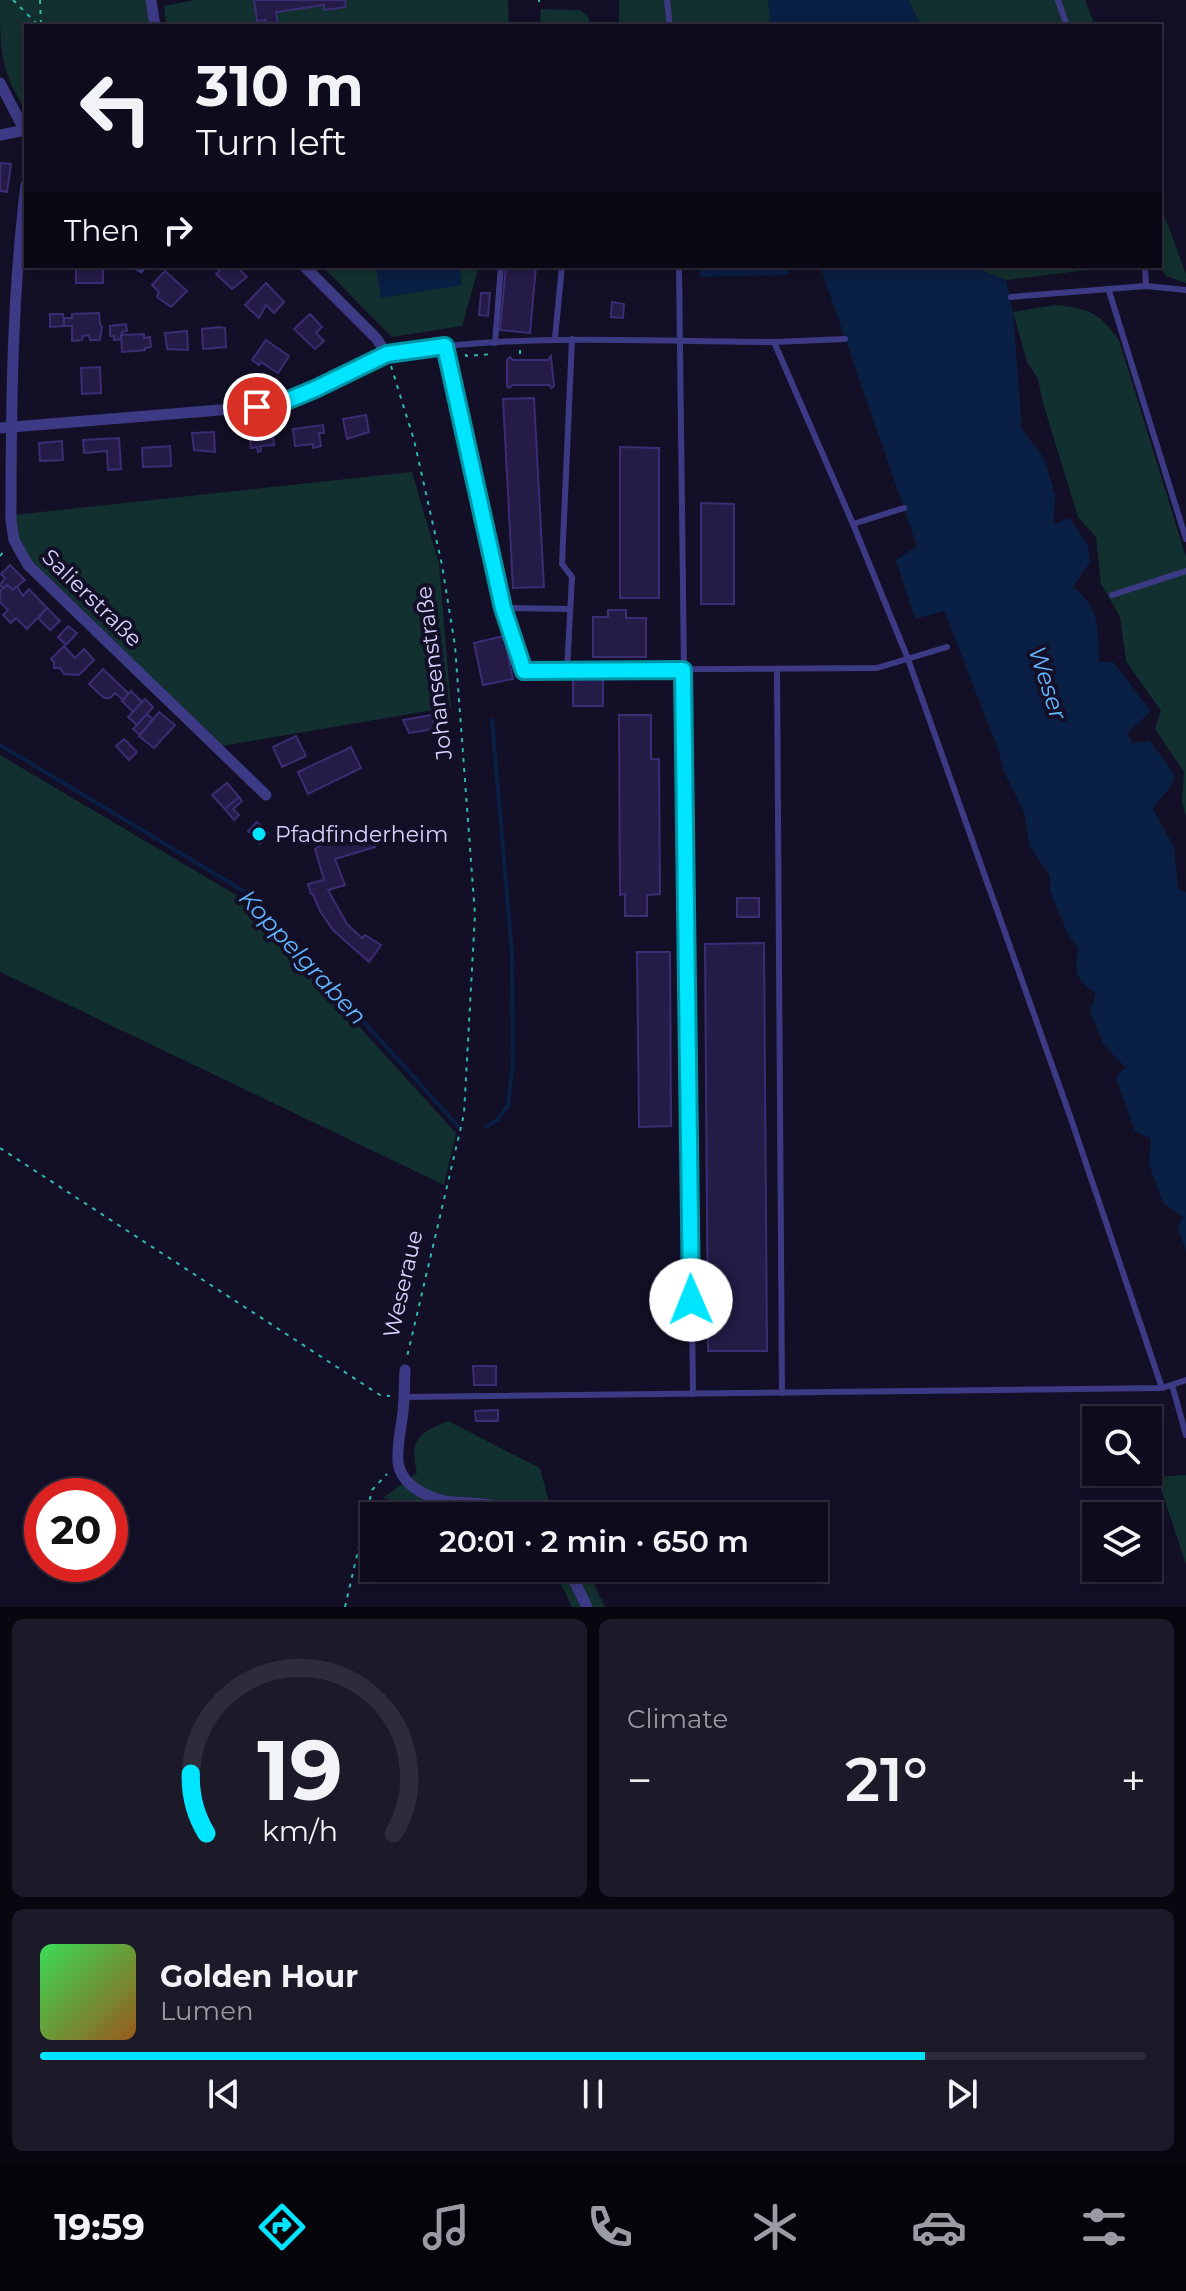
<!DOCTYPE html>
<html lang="en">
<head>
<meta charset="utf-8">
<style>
	:root { --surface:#0e0b1c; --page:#1c1929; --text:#f1f3f6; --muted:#9b9ba3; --line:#2e2b3b; --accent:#00e5ff }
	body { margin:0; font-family:Montserrat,sans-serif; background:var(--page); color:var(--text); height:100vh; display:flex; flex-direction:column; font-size:30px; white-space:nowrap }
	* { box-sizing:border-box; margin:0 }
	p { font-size:26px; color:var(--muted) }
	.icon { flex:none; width:44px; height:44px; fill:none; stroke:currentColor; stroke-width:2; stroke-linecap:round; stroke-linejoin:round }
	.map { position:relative; height:1607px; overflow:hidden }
	.sheet { display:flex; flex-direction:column; gap:12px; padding:12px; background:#08060f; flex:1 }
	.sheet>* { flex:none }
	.hud { position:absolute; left:24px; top:24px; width:1138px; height:244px; border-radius:0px; box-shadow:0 4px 12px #0003,0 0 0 2px var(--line); background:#0e0b1c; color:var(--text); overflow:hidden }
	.fabs { position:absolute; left:1082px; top:1406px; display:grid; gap:16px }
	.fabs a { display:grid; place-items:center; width:80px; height:80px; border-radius:0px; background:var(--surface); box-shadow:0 4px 12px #0003,0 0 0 2px var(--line); font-size:40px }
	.speed { position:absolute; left:24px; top:1478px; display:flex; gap:16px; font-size:40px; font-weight:700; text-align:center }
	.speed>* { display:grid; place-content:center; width:104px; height:104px; border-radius:50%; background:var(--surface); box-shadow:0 4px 12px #0003,0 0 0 2px var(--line); line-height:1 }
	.speed .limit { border:12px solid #d22; background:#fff; color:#111 }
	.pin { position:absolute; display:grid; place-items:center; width:68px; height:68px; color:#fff; margin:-34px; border:4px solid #fff; border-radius:50%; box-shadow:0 2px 8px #0007 }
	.me { position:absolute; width:88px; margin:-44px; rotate:359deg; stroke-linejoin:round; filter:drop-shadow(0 0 6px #0008) }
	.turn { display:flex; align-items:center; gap:28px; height:168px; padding:0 40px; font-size:36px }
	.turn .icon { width:104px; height:104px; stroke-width:2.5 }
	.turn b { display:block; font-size:56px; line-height:68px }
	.then { display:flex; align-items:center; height:76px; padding:0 40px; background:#0003; gap:16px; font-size:30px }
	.big { font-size:60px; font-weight:600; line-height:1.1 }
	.sheet .tile { flex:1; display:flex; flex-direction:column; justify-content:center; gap:12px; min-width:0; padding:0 28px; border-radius:12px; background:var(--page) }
	.sheet .dial { align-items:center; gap:0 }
	.dial svg { height:208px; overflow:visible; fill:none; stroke:var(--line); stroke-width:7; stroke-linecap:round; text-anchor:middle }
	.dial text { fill:var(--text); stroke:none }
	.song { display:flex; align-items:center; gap:24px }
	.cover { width:96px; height:96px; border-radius:12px; background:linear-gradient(135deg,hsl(130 70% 55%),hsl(30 70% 35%)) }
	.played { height:8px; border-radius:4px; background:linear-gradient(90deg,var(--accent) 80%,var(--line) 80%) }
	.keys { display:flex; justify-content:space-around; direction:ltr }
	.heat { display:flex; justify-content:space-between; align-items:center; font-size:44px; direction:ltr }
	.sheet .tiles { flex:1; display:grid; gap:12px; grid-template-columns:1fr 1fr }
	.tile:last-child { grid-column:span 2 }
	.trip { position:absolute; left:360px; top:1502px; width:468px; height:80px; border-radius:0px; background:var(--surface); box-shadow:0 4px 12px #0003,0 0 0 2px var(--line); font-weight:600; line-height:80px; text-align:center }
	.tab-bar { display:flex; height:128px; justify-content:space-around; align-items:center; background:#06040b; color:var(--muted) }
	.tab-bar .icon { width:56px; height:56px }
	.tab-bar .active { color:var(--accent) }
	.tab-bar b { font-size:36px; color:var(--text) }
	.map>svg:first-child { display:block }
	.green { fill:#12302f }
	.water { fill:#0a1f44 }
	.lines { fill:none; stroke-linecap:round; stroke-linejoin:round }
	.stream { stroke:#0a1f44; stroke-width:4 }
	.building { fill:#241b47; stroke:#3b2d73; stroke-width:2 }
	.path { stroke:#2fb8b0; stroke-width:2; stroke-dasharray:4 6; stroke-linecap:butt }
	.lane { stroke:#3d3a85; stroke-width:6 }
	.street { stroke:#3d3a85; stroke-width:11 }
	.route-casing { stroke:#0095a6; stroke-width:20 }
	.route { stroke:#00e5ff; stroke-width:14 }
	.poi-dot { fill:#00e5ff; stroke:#130f26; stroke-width:3 }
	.labels { text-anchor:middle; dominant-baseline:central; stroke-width:8; stroke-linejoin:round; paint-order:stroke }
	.street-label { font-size:22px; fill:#d9d4ff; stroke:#130f26 }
	.poi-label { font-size:22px; fill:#d9d4ff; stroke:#130f26; text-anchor:start }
	.water-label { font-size:24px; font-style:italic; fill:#62b6ff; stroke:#130f26 }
</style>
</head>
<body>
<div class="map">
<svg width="1186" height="1607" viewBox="0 0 1186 1607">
	<rect width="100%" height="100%" fill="#130f26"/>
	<g class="green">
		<path d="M0 0H148L150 26H26V110C0 72 0 47 0 0Z"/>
		<polygon points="195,0 508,0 509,26 166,26 164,6"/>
		<polygon points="619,0 768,0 771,26 619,26"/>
		<polygon points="909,0 1085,0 1095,26 920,26"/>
		<polygon points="541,9 580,10 588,16 590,25 540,26"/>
		<polygon points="1160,204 1186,274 1186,283 1166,276 1160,266"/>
		<polygon points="322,266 479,266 462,326 392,337"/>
		<polygon points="982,266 1121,266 1006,280 984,272"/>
		<path d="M1055 305C1088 308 1099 312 1119 340L1186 557V817L1182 802 1184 772 1155 729 1161 711 1126 661 1120 616 1101 584 1096 537 1078 517 1043 403 1038 379 1027 362 1013 312Z"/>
		<polygon points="412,472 439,564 451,707 222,746 19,549 14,515"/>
		<polygon points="0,755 243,899 456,1133 444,1185 0,972"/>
		<path d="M448 1421 540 1468 550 1506 556 1516H450L383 1498 417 1473C409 1439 419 1433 448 1421Z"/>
		<polygon points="1186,1475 1186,1564 1157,1477"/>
		<polygon points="553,1568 586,1568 605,1607 572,1607"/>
	</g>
	<g class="water">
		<polygon points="768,0 909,0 920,26 771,26"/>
		<polygon points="376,266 459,266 462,285 381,298"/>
		<polygon points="700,266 789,266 789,275 700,277"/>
		<path d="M820 266H982L984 272 1006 280 1013 312 1022 429 1044 458 1055 494 1054 524 1070 518 1088 546 1090 562 1073 587C1101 609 1098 629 1099 662H1113L1151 711 1127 734 1133 743 1150 741 1175 775C1171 793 1161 794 1153 809L1174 847 1178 889 1186 892V1251L1178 1228 1183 1217 1163 1203 1149 1164 1151 1139 1135 1131 1116 1078 1125 1067 1104 1045 1090 1011 1096 993C1076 981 1073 970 1079 948L1069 937 1050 891V876L1030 847 1024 812 1005 774 997 746 944 611 915 619 896 560 917 546Z"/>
	</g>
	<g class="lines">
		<g class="stream">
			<polyline points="0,745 247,893 458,1126"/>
			<polyline points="486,1127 497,1120 508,1106 513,1061 512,953 492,720"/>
		</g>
	</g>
	<g class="building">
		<polygon points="254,0 345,0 346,7 324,10 324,5 276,12 278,26 267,26 266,20 257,21"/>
		<polygon points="0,163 11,164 7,192 0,191"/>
		<rect x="76" y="266" width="27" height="17"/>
		<polygon points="225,266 236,266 247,277 232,289 216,274"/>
		<polygon points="506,266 536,266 530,333 500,330"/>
		<polygon points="165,271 187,291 171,307 157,297 159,292 152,285"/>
		<polygon points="266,283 284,302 274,313 266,305 259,318 245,305"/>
		<polygon points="481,293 490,293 488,316 479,315"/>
		<polygon points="612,302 624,304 623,318 611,317"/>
		<polygon points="99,313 100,324 102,327 100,340 90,340 89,335 83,336 82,340 72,341 72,326 64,326 64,318 72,318 72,314"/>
		<polygon points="50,314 63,314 64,326 50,327"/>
		<polygon points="310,314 322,327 316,333 324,341 315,349 294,329"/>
		<polygon points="126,324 127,331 122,332 121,339 114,340 114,336 110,336 110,326"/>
		<polygon points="219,327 225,328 226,347 203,349 202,329"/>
		<polygon points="187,331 188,350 167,349 165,333"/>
		<polygon points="144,334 144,338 150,337 151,347 145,348 145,350 122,352 121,335"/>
		<polygon points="266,340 289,356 278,373 261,362 259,365 252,360"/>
		<polygon points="551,356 554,386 551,388 549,385 513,385 509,388 507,386 507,360 510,357 513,360 548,360"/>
		<polygon points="100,367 101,393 82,394 81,368"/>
		<polygon points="534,398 544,587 513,588 503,399"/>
		<polygon points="366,415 369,432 347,439 343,419"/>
		<polygon points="323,425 324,433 319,433 321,446 313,448 313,444 295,446 293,429"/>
		<polygon points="272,426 274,445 260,446 261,451 258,452 257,447 251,448 249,429"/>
		<polygon points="214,432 215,452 194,450 192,433"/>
		<polygon points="119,438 121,469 108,470 107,451 84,453 83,440"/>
		<polygon points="62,441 63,460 40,461 39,443"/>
		<polygon points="170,446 171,466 143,467 142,448"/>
		<polygon points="620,447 659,448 659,598 620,598"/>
		<polygon points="701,503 734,504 734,604 701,604"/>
		<polygon points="10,565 25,580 13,590 7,585 3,588 0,585 5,578 1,574"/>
		<polygon points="7,585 13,590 17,586 23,596 29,589 47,608 27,629 16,618 11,623 3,615 8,610 0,602 0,591"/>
		<polygon points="47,608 60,621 50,630 38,618"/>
		<polygon points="608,610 626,610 626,618 646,618 646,657 593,657 593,617 608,617"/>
		<polygon points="68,626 77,633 66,645 58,637"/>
		<polygon points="504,636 513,679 483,685 474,643"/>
		<polygon points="64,646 75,658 84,649 94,660 79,675 64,674 60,668 54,668 54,662 51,659"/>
		<polygon points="103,669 129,694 123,700 115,693 110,698 104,698 89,684"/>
		<rect x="573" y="679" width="30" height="27"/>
		<polygon points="131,691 142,702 133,712 122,701"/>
		<polygon points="145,699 153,707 137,725 128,717"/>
		<polygon points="159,712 175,725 154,748 139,736"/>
		<polygon points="147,714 153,719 140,735 133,729"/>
		<polygon points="432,715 435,729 409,733 403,720"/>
		<polygon points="619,715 651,715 651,759 659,759 660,894 647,895 647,916 625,916 625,894 620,895"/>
		<polygon points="296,736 306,756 282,767 273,747"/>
		<polygon points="124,739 137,752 129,760 116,746"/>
		<polygon points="351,747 361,768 308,794 298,772"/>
		<polygon points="227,783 239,797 225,809 212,795"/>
		<polygon points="239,797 242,801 233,809 239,815 234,820 225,809"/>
		<polygon points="257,822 268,833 260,844 248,831"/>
		<polygon points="368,825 375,847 335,859 345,885 328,890 347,924 362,938 365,935 381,945 369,962 333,930 320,911 313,894 311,894 308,884 324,880 315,849 324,844 323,839"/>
		<rect x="737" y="898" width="22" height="19"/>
		<polygon points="764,943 767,1351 708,1351 705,944"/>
		<polygon points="637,952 670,952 671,1126 639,1127"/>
		<polygon points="473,1366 496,1366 496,1385 474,1385"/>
		<polygon points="498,1410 498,1421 476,1421 475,1411"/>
	</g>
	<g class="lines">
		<g class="path">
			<polyline points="13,0 39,26"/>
			<polyline points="40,0 41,25"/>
			<polyline points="539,0 539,2"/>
			<polyline points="265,26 267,26"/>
			<polyline points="520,350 520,359"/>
			<polyline points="466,354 466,356 493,354"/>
			<polyline points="391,366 414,440 442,565 455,646 475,915 464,1114 407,1357"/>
			<polyline points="0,556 5,550"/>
			<polyline points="0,1148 380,1395 390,1396"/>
			<polyline points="345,1607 372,1490 387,1474"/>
		</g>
		<g class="lane">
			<polyline points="667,0 670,26"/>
			<polyline points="1058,0 1067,26"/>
			<polyline points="135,266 141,270"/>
			<polyline points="679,266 693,1394"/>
			<polyline points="1145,266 1146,286"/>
			<polyline points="1109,291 1186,539"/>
			<polyline points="1011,297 1146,286 1186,290"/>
			<polyline points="555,338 562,266"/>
			<polyline points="572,339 562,564 572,577 567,670 877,668 947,647"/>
			<polyline points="774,342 845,339"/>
			<polyline points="495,343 501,266"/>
			<polyline points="445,346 503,608 524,671 567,670"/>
			<path d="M387 354C515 332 645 342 774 342L853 524 908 659 1070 1116 1162 1388"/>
			<polyline points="853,524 904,508"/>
			<polyline points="1112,595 1186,571"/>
			<polyline points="503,608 570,609"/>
			<polyline points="777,670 782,1393"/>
			<polyline points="1172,1385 1186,1435"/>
			<polyline points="404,1397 1162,1388 1186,1380"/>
		</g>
		<g class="street">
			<polyline points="151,0 155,26"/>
			<polyline points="0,83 26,133"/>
			<polyline points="0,135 26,130"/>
			<path d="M26 185C12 296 11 408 11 520L14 540 28 565 266 795"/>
			<polyline points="0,428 257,407 286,401 387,354 376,338 304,266"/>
			<path d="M405 1370C404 1386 405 1403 402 1419 400 1434 397 1447 398 1462 401 1487 433 1501 454 1502 479 1504 504 1503 526 1516"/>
			<polyline points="568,1568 587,1607"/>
		</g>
	</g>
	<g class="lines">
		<defs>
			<polyline id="route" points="257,407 286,401 315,389 387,354 445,346 503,608 524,671 683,670 691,1300"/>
		</defs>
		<use href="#route" class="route-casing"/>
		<use href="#route" class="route"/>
	</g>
	<circle class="poi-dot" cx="259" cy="834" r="8"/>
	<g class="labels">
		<g class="street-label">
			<text transform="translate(92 598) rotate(44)">Salierstraße</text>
			<text transform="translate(434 673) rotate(-97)">Johansenstraße</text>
			<text transform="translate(403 1284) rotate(-77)">Weseraue</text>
		</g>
		<g class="poi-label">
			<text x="275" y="834">Pfadfinderheim</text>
		</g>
		<g class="water-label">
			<text transform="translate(1048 683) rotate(72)">Weser</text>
			<text transform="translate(303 957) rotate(47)">Koppelgraben</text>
		</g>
	</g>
</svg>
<div class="fabs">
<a><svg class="icon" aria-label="search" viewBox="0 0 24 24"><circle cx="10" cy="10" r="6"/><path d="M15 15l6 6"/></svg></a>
<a><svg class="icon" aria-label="layers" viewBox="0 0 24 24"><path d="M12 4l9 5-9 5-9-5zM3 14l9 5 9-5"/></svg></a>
</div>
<div class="speed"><div class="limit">20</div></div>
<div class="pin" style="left:257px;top:407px;background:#d93025"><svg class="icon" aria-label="arrive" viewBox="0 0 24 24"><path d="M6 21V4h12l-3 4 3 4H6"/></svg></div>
<svg class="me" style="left:691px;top:1300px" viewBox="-20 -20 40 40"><circle r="19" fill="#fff"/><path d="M0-13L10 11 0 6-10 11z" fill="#00e5ff"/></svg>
<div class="trip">20:01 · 2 min · 650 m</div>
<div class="hud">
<div class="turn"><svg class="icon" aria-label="left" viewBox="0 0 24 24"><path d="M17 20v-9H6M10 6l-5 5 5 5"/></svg><div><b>310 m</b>Turn left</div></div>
<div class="then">Then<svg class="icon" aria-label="right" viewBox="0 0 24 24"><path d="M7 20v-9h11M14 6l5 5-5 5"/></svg></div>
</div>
</div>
<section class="sheet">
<div class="tiles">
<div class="tile dial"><svg viewBox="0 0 100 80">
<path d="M14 69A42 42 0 1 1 86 69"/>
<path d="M14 69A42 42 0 0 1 8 46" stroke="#00e5ff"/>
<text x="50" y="56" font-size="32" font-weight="700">19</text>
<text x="50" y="72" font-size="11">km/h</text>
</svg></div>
<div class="tile"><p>Climate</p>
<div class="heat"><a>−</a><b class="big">21°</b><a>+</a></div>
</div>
<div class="tile">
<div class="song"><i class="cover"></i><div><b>Golden Hour</b><p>Lumen</p></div></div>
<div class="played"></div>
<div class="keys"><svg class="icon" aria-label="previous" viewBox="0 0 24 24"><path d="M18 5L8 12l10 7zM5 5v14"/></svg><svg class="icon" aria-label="pause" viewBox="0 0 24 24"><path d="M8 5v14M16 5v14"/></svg><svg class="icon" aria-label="next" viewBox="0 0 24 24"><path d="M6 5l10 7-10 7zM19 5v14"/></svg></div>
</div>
</div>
</section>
<nav class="tab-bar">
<b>19:59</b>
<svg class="icon active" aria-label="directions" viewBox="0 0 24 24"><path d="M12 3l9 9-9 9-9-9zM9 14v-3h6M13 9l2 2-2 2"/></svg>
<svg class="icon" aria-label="music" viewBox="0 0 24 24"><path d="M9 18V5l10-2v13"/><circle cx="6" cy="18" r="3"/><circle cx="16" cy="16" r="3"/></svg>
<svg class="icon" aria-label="phone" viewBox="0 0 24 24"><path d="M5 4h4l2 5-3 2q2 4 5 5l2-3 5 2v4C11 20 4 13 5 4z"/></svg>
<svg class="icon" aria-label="climate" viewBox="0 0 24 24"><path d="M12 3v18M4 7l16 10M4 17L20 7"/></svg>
<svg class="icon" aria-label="car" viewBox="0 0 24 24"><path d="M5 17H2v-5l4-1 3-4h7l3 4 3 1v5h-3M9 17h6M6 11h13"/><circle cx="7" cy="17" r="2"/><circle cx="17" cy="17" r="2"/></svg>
<svg class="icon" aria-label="filters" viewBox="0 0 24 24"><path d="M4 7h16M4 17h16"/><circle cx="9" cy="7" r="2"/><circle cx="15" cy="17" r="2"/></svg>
</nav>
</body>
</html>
